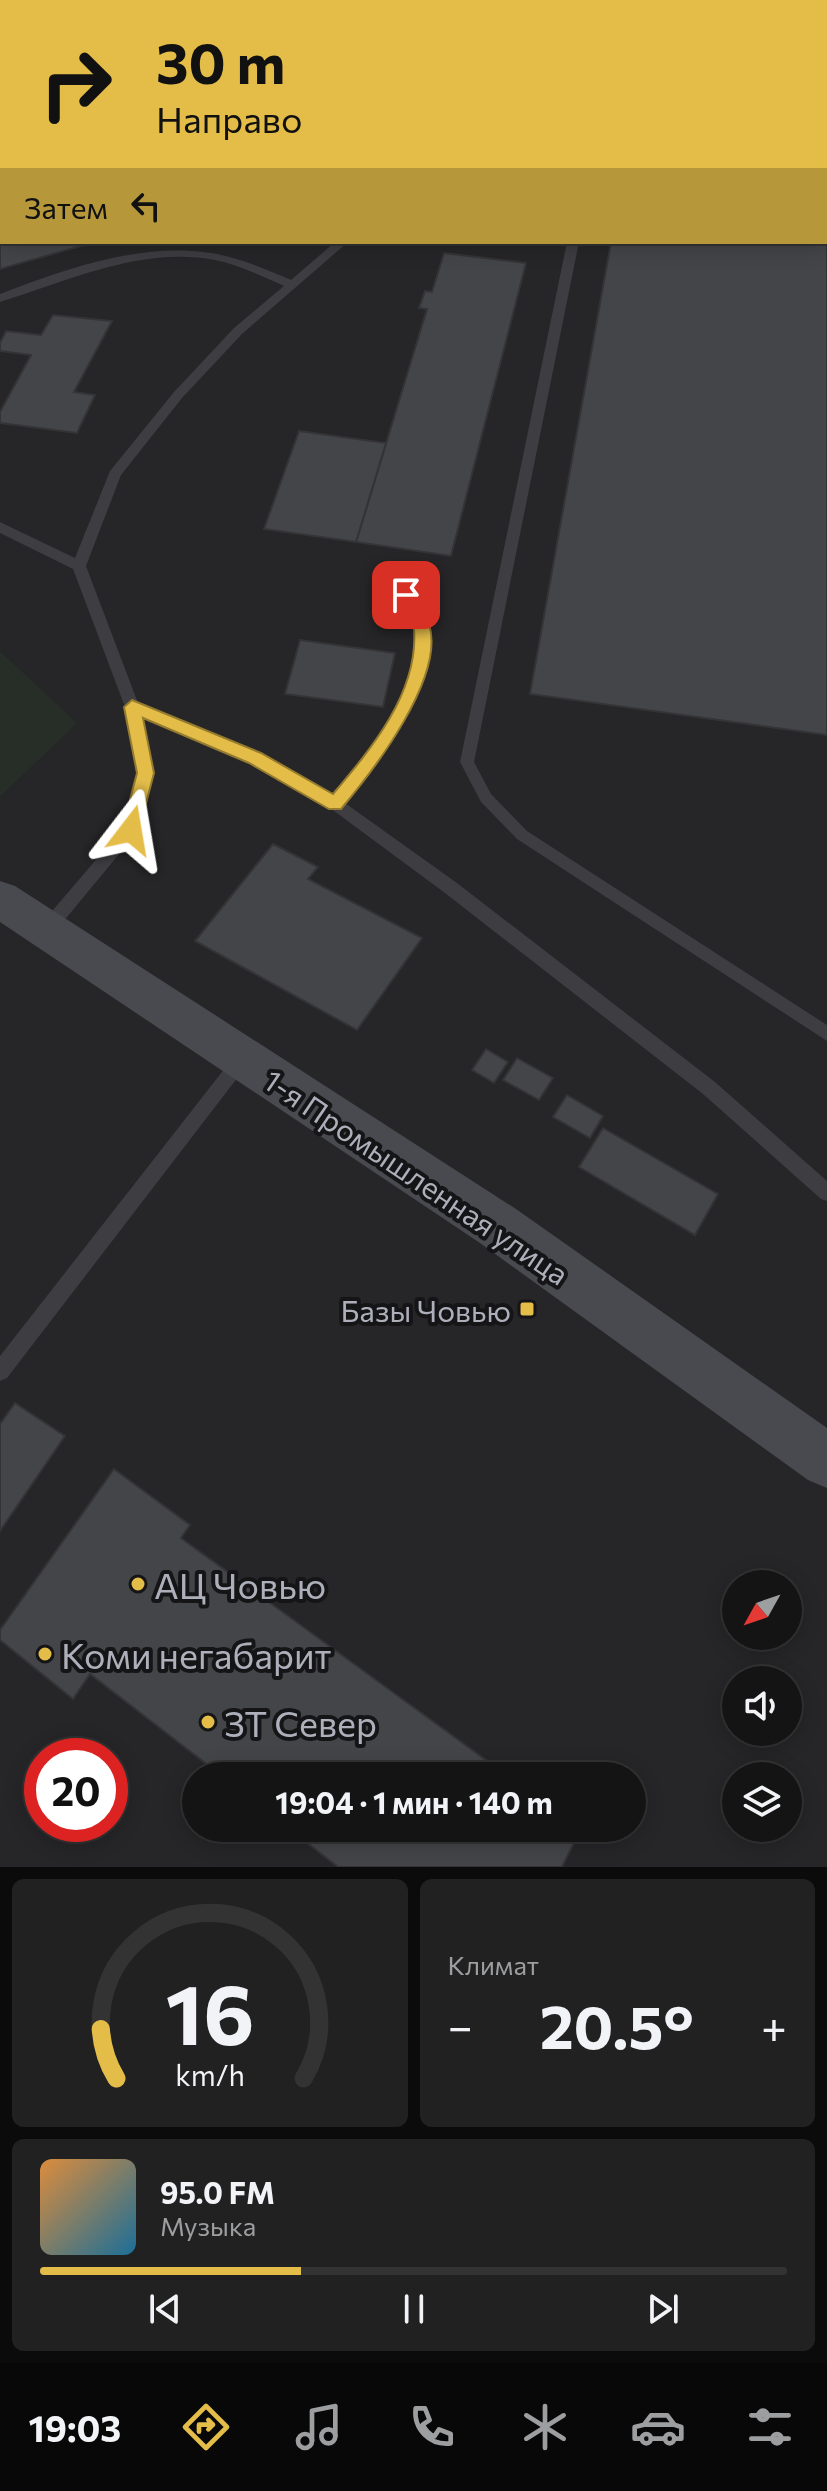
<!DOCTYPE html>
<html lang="ru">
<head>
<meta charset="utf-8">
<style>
	:root { --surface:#141415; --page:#212122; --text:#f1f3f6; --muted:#9d9ea0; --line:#333334; --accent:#e4bd49 }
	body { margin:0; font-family:Commissioner,sans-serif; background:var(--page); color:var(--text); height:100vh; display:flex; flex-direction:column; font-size:30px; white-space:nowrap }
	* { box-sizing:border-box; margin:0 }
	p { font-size:26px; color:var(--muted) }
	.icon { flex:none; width:44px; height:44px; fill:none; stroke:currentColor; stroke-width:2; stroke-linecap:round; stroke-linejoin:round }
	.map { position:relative; height:1867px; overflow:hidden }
	.panel { display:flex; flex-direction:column; gap:12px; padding:12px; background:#0b0b0c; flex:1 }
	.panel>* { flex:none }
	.banner { position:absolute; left:0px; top:0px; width:828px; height:244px; box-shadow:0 4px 20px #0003,0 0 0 2px var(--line); background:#e4bd49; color:#111; overflow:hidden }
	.needle { width:52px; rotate:230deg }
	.buttons { position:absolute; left:722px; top:1570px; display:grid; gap:16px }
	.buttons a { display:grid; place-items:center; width:80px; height:80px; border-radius:50%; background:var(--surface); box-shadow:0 4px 20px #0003,0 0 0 2px var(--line); font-size:40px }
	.speed { position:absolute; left:24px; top:1738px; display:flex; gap:16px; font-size:40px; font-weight:700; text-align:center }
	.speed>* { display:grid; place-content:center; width:104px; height:104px; border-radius:50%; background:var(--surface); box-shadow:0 4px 20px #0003,0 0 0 2px var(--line); line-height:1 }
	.speed .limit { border:12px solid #d22; background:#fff; color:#111 }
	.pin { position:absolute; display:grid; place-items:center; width:68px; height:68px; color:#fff; margin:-34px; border-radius:16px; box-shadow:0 4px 12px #0006 }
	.me { position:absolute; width:88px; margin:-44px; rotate:14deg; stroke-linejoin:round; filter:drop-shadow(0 0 6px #0008) }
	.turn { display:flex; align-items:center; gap:28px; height:168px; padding:0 24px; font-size:36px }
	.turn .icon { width:104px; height:104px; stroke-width:2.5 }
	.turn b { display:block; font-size:56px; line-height:68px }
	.then { display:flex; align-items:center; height:76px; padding:0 24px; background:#0003; gap:16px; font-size:30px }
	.big { font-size:60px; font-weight:700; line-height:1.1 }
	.panel .tile { flex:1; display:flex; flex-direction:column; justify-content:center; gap:12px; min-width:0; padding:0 28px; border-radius:12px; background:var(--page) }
	.panel .dial { align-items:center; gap:0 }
	.dial svg { height:208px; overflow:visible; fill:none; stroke:var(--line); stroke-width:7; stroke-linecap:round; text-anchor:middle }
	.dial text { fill:var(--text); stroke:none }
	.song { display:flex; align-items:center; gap:24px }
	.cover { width:96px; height:96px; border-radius:12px; background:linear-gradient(135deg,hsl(30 70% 55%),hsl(200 70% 35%)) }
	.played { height:8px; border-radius:4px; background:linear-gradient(90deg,var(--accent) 35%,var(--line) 35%) }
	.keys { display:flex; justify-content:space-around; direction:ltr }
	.heat { display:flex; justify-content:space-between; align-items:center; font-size:44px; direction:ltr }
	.panel .tiles { flex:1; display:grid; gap:12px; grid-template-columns:1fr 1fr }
	.tile:last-child { grid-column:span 2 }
	.trip { position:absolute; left:182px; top:1762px; width:464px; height:80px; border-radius:40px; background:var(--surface); box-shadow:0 4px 20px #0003,0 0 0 2px var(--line); font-weight:700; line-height:80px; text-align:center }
	.dock { display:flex; height:128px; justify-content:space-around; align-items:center; background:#080808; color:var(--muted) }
	.dock .icon { width:56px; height:56px }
	.dock .active { color:var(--accent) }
	.dock b { font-size:36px; color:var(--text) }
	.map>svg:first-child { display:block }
	.built { fill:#262628; fill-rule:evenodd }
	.green { fill:#262e27 }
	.building { fill:#444548; stroke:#343437; stroke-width:2 }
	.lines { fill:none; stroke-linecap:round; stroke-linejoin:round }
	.lane { fill:#3d3d42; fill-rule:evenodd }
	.secondary { fill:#494a50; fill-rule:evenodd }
	.route { fill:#e4bd49; stroke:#947b2f; stroke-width:2 }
	.poi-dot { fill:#e4bd49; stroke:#151517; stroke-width:3 }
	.labels { text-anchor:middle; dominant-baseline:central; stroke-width:8; stroke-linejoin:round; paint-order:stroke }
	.street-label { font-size:30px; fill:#adb0ba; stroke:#151517 }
	.poi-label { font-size:30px; fill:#adb0ba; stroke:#151517; text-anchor:end }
	.near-poi-label { font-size:36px; fill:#adb0ba; stroke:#151517; text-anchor:start }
</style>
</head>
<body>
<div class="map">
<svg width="827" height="1867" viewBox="0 0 827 1867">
	<rect width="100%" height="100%" fill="#1a1a1c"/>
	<path class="built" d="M0 0H827V1867H0V797L76 723 0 651ZM2 2H826V242H2ZM736 1584H788V1636H736ZM736 1680H788V1732H736ZM42 1756H110V1824H42ZM196 1776H632V1828H196ZM736 1776H788V1828H736Z"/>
	<polygon class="green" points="0,651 77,723 0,797"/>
	<g class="building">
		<polygon points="211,0 290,0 294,2 215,2"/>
		<polygon points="827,108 827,735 530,694 611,242 826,242"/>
		<polygon points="0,239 2,242 95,242 0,269"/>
		<polygon points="444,253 526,263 451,556 356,542 427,309 419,308 425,291 432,292"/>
		<polygon points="53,315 112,321 74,392 95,395 77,433 0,423 0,412 31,355 0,351 0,343 6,331 41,335"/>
		<polygon points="299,431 386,443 356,542 264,529"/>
		<polygon points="300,640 395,653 383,707 285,694"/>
		<polygon points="273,844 318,867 308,879 422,938 357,1030 195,941"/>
		<polygon points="486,1049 508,1062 494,1083 472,1070"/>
		<polygon points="517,1058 553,1078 539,1100 503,1080"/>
		<polygon points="567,1095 603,1116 590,1138 553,1117"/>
		<polygon points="603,1128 718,1194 695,1235 579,1167"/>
		<polygon points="15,1403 65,1436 0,1531 0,1424"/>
		<polygon points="114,1469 190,1525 181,1538 508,1776 222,1776 90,1674 73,1699 0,1640 0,1630"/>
		<polygon points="288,1828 579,1828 581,1829 562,1867 338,1867"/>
	</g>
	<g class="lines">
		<g class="lane">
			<polygon points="138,0 148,0 150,2 140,2"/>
			<polygon points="164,0 177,0 179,2 166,2"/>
			<polygon points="597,0 612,0 614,2 599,2"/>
			<polygon points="0,48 2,49 2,56 0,55"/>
			<path d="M335 242H348L242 334 182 398 121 475 86 566 138 703 260 754 333 796C367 755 433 675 412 619 405 600 388 590 377 575L384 570 389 572C404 585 420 600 427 620 446 679 380 760 345 803L457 883 715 1082 827 1181V1201L821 1199 703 1094 445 893 330 808 250 762 141 717 152 773 139 830 53 934 47 936 41 934 39 929 41 924 124 827 138 773 125 707 73 569 0 533V522L75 558 110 471 174 392 234 328 284 286C262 276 239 265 215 260 141 246 68 281 0 302V294C62 270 135 244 203 252 234 255 263 268 291 280Z"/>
			<polygon points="567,242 579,242 474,762 491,794 527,831 827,1025 827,1041 517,839 481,802 460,762"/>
			<polygon points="242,1051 248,1054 250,1059 248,1064 7,1378 0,1381 0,1356 236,1054"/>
		</g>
		<polygon class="secondary" points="0,881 15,886 516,1209 827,1428 827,1488 808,1480 480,1243 0,922"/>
	</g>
	<path class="route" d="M406 590 412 591C417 601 425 613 429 624 446 677 373 771 341 809H329L249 763 143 718 154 773 139 830 137 835H125L122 830 137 773 124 707 132 700 261 753 333 794C371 749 419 692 414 629 413 618 404 605 398 595Z"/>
	<g class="poi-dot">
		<rect x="519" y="1301" width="16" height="16" rx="4"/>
		<circle cx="138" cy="1584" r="8"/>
		<circle cx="45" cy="1654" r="8"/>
		<circle cx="208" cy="1722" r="8"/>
	</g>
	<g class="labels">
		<g class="street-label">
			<text transform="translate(417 1176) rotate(34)">1-я Промышленная улица</text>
		</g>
		<g class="poi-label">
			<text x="511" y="1309">Базы Човью</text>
		</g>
		<g class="near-poi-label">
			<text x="154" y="1584">АЦ Човью</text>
			<text x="61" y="1654">Коми негабарит</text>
			<text x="224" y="1722">ЗТ Север</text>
		</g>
	</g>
</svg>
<div class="buttons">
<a><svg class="needle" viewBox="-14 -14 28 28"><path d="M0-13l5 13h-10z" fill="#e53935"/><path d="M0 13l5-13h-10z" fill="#9d9ea0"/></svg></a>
<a><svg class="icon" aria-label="sound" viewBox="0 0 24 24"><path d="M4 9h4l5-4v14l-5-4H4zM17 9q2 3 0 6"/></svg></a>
<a><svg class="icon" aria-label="layers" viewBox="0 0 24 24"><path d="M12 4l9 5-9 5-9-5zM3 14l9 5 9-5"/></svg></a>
</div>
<div class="speed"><div class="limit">20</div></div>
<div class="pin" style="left:406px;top:595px;background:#d93025"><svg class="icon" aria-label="arrive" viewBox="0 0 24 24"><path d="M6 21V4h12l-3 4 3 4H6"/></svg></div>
<svg class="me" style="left:131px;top:830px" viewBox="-20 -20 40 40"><path d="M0-17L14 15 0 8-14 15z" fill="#e4bd49" stroke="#fff" stroke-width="4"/></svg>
<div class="trip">19:04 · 1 мин · 140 m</div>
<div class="banner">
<div class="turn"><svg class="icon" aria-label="right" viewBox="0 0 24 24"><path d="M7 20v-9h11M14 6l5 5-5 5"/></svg><div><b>30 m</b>Направо</div></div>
<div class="then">Затем<svg class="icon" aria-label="left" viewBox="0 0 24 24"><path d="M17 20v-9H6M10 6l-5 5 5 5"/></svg></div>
</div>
</div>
<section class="panel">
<div class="tiles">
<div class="tile dial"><svg viewBox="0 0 100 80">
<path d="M14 69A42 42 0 1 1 86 69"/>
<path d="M14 69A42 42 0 0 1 8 50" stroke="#e4bd49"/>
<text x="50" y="56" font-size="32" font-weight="700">16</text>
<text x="50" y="72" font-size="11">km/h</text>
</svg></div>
<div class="tile"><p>Климат</p>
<div class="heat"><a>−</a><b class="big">20.5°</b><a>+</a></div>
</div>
<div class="tile">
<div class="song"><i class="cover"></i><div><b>95.0 FM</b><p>Музыка</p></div></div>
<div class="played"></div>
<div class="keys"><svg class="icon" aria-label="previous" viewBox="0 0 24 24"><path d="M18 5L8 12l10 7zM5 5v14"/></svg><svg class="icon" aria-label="pause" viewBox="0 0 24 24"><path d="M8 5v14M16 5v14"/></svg><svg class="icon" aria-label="next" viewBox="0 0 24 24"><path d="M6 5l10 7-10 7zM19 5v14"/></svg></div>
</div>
</div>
</section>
<nav class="dock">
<b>19:03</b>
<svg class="icon active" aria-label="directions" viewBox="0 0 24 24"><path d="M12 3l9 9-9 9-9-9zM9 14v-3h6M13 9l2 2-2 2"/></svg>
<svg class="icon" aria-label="music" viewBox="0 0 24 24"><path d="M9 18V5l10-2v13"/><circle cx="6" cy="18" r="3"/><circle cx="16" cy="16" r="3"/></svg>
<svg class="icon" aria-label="phone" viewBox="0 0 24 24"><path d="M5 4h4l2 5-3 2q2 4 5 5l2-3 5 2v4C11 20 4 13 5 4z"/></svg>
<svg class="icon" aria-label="climate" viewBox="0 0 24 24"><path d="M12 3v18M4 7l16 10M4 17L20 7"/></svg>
<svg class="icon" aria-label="car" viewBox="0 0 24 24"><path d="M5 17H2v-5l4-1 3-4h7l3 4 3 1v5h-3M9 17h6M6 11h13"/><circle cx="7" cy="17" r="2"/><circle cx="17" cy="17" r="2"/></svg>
<svg class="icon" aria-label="filters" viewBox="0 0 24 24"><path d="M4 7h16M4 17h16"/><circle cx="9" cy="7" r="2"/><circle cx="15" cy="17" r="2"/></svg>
</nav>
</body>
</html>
